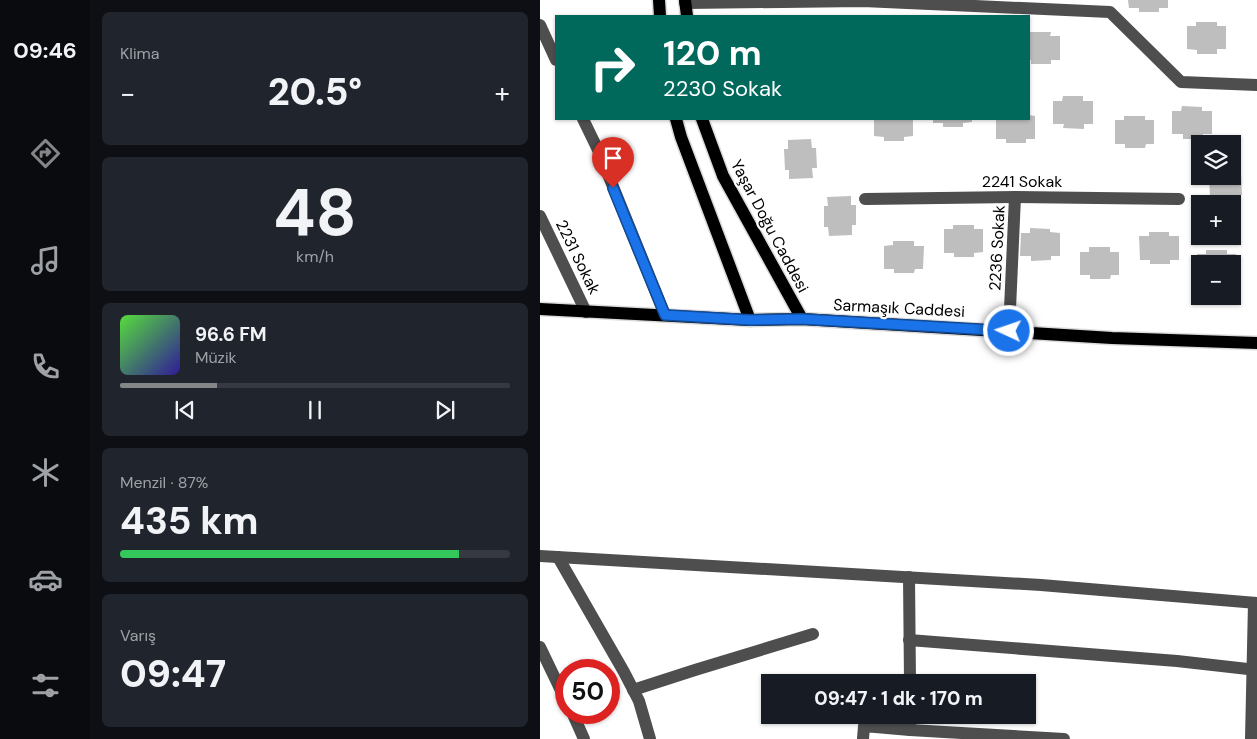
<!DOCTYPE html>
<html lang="tr">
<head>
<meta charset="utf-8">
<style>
	:root { --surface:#171b24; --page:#20242c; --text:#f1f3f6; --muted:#9ea1a6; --line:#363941; --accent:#858687 }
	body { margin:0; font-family:"DM Sans",sans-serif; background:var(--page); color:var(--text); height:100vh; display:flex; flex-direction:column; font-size:19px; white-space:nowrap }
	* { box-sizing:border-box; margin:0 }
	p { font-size:16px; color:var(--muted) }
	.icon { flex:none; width:28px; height:28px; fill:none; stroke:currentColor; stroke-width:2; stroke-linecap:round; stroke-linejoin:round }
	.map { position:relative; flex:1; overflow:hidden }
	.details { display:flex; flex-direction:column; gap:12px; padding:12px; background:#0d0f14; width:450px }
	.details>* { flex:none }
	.hud { position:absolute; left:15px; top:15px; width:475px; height:105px; border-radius:0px; box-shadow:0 1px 4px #0004; background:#00695c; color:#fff; overflow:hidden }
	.fabs { position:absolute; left:651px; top:135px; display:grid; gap:10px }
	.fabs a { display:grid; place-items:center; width:50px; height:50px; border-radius:0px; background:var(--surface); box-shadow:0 1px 4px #0004; font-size:25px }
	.speed { position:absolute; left:15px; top:659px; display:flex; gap:10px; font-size:25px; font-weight:700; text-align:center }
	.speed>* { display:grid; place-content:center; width:65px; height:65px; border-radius:50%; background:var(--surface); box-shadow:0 1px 4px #0004; line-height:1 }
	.speed .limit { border:8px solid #d22; background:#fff; color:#111 }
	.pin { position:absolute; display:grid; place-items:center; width:42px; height:42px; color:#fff; margin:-51px -21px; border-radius:50% 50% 50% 0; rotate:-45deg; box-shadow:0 0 5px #0007 }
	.pin .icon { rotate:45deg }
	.me { position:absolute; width:55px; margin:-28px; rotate:273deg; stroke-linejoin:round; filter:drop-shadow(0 0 4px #0008) }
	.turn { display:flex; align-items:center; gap:18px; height:105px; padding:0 25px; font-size:22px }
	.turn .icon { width:65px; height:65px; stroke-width:2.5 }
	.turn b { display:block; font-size:35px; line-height:42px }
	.big { font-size:38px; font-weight:800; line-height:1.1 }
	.details .card { flex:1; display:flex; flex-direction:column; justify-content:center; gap:8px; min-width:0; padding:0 18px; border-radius:8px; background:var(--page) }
	.details .dial { align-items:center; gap:0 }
	.dial b { font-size:65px; line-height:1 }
	.song { display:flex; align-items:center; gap:15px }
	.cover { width:60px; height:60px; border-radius:8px; background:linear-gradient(135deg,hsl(110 70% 55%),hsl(250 70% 35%)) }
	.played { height:5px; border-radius:2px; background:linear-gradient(90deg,var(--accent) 25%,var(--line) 25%) }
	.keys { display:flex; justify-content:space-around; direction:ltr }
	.heat { display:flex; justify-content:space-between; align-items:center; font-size:28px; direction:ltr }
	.charge { height:8px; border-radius:4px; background:linear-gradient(90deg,#34c759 87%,var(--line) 0) }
	.trip { position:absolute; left:221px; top:674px; width:275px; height:50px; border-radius:0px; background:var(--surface); box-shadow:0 1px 4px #0004; font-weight:800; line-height:50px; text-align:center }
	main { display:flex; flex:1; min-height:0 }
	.dock { display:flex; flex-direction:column; width:90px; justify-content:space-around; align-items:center; background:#090b0e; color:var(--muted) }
	.dock .icon { width:35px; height:35px }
	.dock .selected { color:var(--accent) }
	.dock b { font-size:22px; color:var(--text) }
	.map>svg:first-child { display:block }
	.building { fill:#bebebe }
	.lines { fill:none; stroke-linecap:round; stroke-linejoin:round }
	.major-casing { stroke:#dbdbdb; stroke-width:15 }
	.minor { stroke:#4e4e4e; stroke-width:12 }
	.major { stroke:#000; stroke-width:12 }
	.route-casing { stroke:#114b97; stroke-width:12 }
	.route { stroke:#1a73e8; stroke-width:9 }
	.labels { text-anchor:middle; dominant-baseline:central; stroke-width:4.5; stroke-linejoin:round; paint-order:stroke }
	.street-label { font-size:16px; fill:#000; stroke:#fff }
</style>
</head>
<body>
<main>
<nav class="dock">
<b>09:46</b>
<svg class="icon selected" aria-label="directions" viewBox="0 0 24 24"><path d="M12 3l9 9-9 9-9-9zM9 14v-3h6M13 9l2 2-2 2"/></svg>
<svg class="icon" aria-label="music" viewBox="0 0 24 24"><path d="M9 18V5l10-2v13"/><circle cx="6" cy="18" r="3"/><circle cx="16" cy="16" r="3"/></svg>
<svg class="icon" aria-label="phone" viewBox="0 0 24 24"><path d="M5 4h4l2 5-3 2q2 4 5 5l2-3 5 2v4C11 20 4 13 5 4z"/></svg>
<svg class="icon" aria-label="climate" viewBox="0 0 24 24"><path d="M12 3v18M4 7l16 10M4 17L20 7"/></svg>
<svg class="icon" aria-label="car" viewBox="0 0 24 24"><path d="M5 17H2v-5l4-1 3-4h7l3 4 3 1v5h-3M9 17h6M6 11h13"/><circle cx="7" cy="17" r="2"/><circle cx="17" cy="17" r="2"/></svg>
<svg class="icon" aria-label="filters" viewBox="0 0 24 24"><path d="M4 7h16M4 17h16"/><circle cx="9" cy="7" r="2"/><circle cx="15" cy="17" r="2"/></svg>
</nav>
<section class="details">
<div class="card"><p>Klima</p>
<div class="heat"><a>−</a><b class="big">20.5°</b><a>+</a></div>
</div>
<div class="card dial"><b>48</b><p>km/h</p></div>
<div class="card">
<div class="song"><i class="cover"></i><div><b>96.6 FM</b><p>Müzik</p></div></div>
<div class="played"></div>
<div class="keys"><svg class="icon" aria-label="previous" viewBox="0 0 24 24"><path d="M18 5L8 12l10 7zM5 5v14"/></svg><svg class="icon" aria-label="pause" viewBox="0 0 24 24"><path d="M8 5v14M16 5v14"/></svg><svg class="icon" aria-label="next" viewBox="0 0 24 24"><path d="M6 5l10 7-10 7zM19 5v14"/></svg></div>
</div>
<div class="card"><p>Menzil · 87%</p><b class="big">435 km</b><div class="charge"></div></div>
<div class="card"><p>Varış</p><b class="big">09:47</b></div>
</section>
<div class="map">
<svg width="717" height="739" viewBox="0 0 717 739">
	<rect width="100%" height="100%" fill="#fff"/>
	<g class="building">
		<polygon points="588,0 628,0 628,8 619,8 619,12 599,12 599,8 589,8"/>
		<polygon points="656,22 677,22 677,26 686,26 686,49 677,49 677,54 657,54 657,50 647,49 647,26 656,26"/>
		<polygon points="490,32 511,32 510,36 520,36 520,60 511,60 511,64 491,64 491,60 489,60"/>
		<polygon points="523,96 543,96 543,101 553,101 553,124 544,124 544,129 523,128 524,124 513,124 513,101 522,101"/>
		<polygon points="642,106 662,107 662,111 672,111 672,134 663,134 663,139 643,139 643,134 632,134 632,111 641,111"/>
		<polygon points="489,115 495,116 495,139 486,139 486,143 466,143 466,139 456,139 456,119 489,119"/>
		<polygon points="584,116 605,116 605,120 614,120 614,144 606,144 605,148 585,148 585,144 575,144 575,120 584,120"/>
		<polygon points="334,119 373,119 373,136 364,137 364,141 344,141 344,137 334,136"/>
		<polygon points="393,119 432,119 432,122 423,123 423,127 403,127 403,123 393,123"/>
		<polygon points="271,139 272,148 276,148 277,168 272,168 273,178 249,179 249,170 245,170 244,149 248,149 248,140"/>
		<polygon points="692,166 697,166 697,175 701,175 702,195 697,195 698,206 692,206 692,204 674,204 674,197 670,197 669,176 692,176"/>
		<polygon points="311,196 311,205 316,205 316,225 312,225 312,235 289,236 288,227 284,227 284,206 288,206 287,197"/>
		<polygon points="413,225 434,225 434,229 443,229 443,252 434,253 434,257 414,257 414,253 404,253 404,229 413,229"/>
		<polygon points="490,228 510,229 510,232 520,233 520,256 511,256 511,260 491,261 491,256 480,256 481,233 490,233"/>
		<polygon points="609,232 629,232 629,236 639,236 639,260 630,260 630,264 610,264 610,260 600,260 599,236 609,236"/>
		<polygon points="353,241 374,241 374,246 384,246 383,269 375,269 374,273 354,273 354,269 344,269 344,246 353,245"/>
		<polygon points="549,247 570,247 570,252 579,252 579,275 571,275 570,279 550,279 550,275 540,275 540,252 549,252"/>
		<polygon points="666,250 687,250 687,254 696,254 696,278 692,278 692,264 660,264 660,278 657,278 657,254 666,254"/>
	</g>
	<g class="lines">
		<defs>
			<g id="major">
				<polyline points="119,0 120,16"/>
				<polyline points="145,0 147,16"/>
				<polyline points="136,119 141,137 210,320"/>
				<polyline points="162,119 183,176 262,319"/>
				<polyline points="0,309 210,320 262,319 572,338 717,343"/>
			</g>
		</defs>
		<use href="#major" class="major-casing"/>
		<g class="minor">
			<polyline points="145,3 323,1 570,12 641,82 717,85"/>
			<polyline points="0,25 16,60"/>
			<polyline points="43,119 59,152 125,315"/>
			<polyline points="325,199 475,197 639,199"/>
			<polyline points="0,216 46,312"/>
			<polyline points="469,331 475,197"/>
			<polyline points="0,556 501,585 717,603"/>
			<polyline points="18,557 84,672 99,701 110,739"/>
			<polyline points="369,577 370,682"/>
			<polyline points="369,640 637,661 717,670"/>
			<polyline points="0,647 26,701"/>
			<polyline points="93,690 155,670 273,634"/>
			<polyline points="32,712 44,739"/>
			<polyline points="370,715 370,730"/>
			<polyline points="323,739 324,726 370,730 524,739"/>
			<polyline points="711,739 714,603"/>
		</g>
		<use href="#major" class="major"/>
	</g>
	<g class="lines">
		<defs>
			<polyline id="route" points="73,188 125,315 210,320 262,319 469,331"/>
		</defs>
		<use href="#route" class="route-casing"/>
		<use href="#route" class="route"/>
	</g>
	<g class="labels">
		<g class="street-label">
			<text x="482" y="181">2241 Sokak</text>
			<text transform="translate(230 226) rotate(62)">Yaşar Doğu Caddesi</text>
			<text transform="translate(457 248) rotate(-87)">2236 Sokak</text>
			<text transform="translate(38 257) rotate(64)">2231 Sokak</text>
			<text transform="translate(359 308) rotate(3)">Sarmaşık Caddesi</text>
		</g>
	</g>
</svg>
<div class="fabs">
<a><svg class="icon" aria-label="layers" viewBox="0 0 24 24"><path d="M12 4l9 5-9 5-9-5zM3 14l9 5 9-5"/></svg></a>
<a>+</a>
<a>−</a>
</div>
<div class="speed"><div class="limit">50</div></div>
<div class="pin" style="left:73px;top:188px;background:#d93025"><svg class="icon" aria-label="arrive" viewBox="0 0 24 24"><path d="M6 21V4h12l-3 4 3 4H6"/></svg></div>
<svg class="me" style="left:469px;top:331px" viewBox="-20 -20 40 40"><circle r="17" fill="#1a73e8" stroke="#fff" stroke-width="3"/><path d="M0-11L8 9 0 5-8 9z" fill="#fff"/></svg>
<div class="trip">09:47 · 1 dk · 170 m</div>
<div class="hud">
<div class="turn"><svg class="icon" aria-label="right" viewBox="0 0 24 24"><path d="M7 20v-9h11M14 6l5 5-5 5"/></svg><div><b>120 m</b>2230 Sokak</div></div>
</div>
</div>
</main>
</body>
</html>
